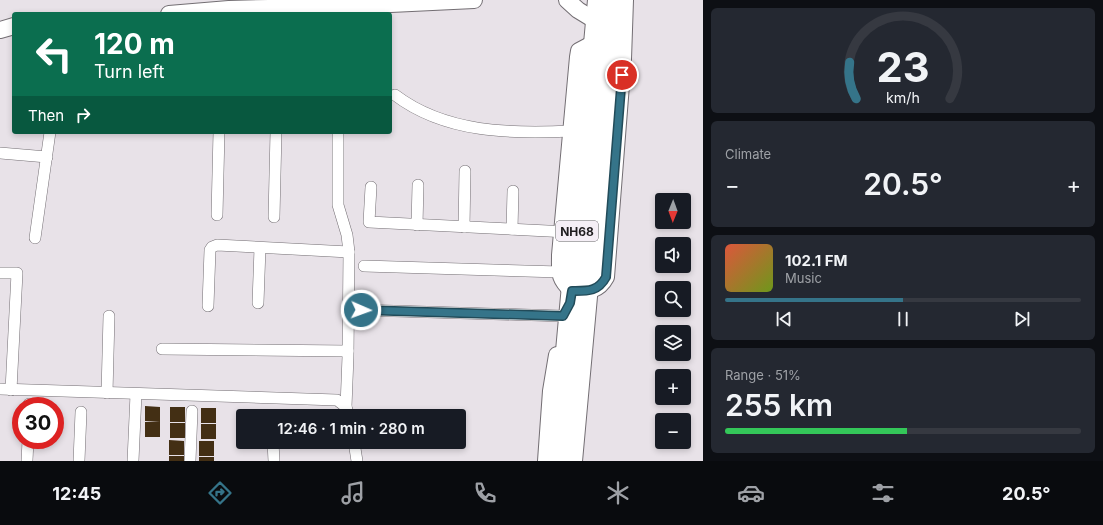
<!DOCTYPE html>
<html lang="en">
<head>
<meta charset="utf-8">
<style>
	:root { --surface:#171b24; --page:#242831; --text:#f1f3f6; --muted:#9ea1a6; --line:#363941; --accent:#357489 }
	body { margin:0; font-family:Inter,sans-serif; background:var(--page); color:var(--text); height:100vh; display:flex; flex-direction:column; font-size:15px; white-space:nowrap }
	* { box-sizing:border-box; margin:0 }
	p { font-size:13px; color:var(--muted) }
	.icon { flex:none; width:22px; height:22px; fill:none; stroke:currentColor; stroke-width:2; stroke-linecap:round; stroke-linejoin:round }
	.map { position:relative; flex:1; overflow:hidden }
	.sheet { display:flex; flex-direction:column; gap:8px; padding:8px; background:#0d0f14; width:400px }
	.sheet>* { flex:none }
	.hud { position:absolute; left:12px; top:12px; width:380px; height:122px; border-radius:4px; box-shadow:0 2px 6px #0003; background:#0b6e4f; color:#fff; overflow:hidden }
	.needle { width:26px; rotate:181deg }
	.fabs { position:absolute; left:655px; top:193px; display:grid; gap:8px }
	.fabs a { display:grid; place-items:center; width:36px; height:36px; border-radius:4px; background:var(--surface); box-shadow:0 2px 6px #0003; font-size:20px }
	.speed { position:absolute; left:12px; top:397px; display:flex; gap:8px; font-size:20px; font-weight:700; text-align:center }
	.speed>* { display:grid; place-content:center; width:52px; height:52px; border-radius:50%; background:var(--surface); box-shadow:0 2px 6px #0003; line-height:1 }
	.speed .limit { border:6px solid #d22; background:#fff; color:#111 }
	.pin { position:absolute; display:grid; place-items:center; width:34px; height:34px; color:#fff; margin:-17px; border:2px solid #fff; border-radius:50%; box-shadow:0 1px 4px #0007 }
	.me { position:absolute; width:44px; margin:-22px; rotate:92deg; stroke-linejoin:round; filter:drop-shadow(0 0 3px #0008) }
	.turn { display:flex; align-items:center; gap:14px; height:84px; padding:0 16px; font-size:18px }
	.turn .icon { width:52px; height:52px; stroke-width:2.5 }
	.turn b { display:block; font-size:28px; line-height:34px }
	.then { display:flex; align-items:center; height:38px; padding:0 16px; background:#0003; gap:8px; font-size:15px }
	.big { font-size:30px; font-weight:600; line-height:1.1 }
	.sheet .widget { flex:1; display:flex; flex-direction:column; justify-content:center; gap:6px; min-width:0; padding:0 14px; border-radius:6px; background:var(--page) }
	.sheet .dial { align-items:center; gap:0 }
	.dial svg { height:104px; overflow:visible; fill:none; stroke:var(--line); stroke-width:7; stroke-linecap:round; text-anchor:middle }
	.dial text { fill:var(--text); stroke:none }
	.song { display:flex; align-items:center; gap:12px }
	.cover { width:48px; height:48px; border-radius:6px; background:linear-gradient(135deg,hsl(10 70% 55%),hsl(80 70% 35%)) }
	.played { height:4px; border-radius:2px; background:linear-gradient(90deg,var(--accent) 50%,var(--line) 50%) }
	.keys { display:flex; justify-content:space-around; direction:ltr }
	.heat { display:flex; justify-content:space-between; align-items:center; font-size:22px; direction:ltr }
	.charge { height:6px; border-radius:3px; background:linear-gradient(90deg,#34c759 51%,var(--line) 0) }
	.trip { position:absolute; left:236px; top:409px; width:230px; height:40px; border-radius:4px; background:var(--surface); box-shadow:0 2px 6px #0003; font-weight:600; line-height:40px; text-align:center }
	.dock { display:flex; height:64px; justify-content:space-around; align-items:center; background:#090b0e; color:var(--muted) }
	.dock .icon { width:28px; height:28px }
	.dock .selected { color:var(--accent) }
	.dock b { font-size:18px; color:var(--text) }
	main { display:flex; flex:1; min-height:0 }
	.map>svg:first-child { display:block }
	.building { fill:#432f14 }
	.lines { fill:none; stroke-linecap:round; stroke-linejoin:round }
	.street-casing { stroke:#736e73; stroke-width:12 }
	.secondary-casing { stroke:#736e73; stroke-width:18 }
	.highway-casing { stroke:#736e73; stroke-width:22 }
	.street { stroke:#fff; stroke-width:11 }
	.secondary { stroke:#fff; stroke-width:16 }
	.highway { stroke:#fff; stroke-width:20 }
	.route-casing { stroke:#224b59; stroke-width:10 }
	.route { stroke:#357489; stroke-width:7 }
	.labels { text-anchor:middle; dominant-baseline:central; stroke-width:4; stroke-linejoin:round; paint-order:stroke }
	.shield { fill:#f5eff6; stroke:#5f5c60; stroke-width:1 }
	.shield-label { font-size:12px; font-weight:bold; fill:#1f1d1f }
</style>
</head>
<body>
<main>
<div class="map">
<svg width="703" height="461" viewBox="0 0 703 461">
	<rect width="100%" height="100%" fill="#e8e2e8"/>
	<g class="building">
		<polygon points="145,406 160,407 160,422 145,421"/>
		<rect x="170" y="407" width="15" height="15"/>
		<rect x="201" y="408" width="15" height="15"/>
		<rect x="145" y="422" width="15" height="15"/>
		<rect x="170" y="423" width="15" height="15"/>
		<rect x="201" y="424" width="15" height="15"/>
		<polygon points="169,440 184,441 184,455 169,455"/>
		<rect x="199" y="441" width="15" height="15"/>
		<rect x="169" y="456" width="15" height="5"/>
		<rect x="199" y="457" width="15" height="4"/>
	</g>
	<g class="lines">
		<defs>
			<g id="street">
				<path d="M395 95C445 133 511 134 571 131"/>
				<polyline points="338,132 338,205 347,235 349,252 348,356 346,407"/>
				<polyline points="0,153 47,157"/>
				<polyline points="371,187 369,222 568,232"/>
				<polyline points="217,215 219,132"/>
				<polyline points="274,217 276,132"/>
				<polyline points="417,225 418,185"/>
				<polyline points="464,227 465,171"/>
				<polyline points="512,229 513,191"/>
				<polyline points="35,238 50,132"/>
				<polyline points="364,266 560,272"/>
				<polyline points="0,273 17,273 11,390"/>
				<polyline points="258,303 260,248"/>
				<polyline points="208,306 210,250 212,247 217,245 349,252"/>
				<polyline points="361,310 563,316"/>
				<polyline points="162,349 348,351"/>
				<polyline points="0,389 337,400 346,407 349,416"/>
				<polyline points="107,393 109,316"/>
				<polyline points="29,406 29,404"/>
				<polyline points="273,442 274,461"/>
				<polyline points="354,442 357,461"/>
				<polyline points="27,461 28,440"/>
				<polyline points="79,461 81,412"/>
				<polyline points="133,461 136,394"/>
				<polyline points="190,461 192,411"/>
			</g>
			<g id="secondary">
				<polyline points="567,0 578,10 596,21"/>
				<polyline points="169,14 229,9 349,6 474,0"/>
				<polyline points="0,30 14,26"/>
				<path d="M594 43 579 51 578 57 560 255C560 273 558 278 572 291 587 291 598 292 606 277L623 59 625 0"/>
				<polyline points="546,461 551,391 557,355"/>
			</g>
			<g id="highway">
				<polyline points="556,461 598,0"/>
				<polyline points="572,461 614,0"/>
			</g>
		</defs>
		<use href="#street" class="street-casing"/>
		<use href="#secondary" class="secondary-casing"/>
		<use href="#highway" class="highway-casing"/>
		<use href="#street" class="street"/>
		<use href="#secondary" class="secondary"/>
		<use href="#highway" class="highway"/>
	</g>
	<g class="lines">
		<defs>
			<path id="route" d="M361 310 563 316 570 303 572 291C587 291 598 292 606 277L622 75"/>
		</defs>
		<use href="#route" class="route-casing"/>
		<use href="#route" class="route"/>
	</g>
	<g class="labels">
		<rect class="shield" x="556" y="221" width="42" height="20" rx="3"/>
		<g class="shield-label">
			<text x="577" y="231">NH68</text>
		</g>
	</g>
</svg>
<div class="fabs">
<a><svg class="needle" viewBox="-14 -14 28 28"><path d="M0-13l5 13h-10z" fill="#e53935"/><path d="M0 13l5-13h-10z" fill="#9ea1a6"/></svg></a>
<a><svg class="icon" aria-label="sound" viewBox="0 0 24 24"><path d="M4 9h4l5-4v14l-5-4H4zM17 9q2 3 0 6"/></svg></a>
<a><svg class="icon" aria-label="search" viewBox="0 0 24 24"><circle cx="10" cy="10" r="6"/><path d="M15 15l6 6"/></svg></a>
<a><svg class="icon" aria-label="layers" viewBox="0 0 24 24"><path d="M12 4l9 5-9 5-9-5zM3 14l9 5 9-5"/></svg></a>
<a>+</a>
<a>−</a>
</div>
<div class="speed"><div class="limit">30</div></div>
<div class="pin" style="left:622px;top:75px;background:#d93025"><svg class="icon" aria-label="arrive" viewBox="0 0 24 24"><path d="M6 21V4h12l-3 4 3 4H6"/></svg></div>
<svg class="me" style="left:361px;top:310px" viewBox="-20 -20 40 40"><circle r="17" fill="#357489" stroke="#fff" stroke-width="3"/><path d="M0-11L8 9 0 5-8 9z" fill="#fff"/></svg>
<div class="trip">12:46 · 1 min · 280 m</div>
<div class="hud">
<div class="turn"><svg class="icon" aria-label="left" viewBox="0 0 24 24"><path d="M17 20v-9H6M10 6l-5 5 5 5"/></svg><div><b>120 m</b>Turn left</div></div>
<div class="then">Then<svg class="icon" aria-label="right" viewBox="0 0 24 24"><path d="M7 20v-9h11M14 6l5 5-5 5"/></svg></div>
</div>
</div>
<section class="sheet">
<div class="widget dial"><svg viewBox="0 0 100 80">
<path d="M14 69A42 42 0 1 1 86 69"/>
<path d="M14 69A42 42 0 0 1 9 41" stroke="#357489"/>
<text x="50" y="56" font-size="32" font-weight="700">23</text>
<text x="50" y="72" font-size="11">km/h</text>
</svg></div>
<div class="widget"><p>Climate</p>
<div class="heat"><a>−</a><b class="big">20.5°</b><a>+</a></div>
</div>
<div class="widget">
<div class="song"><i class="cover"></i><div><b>102.1 FM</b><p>Music</p></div></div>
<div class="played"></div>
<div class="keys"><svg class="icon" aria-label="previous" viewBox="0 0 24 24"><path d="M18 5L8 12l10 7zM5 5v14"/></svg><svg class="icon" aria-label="pause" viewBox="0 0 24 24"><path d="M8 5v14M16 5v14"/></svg><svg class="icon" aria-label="next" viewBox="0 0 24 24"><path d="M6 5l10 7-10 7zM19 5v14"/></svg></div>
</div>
<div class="widget"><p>Range · 51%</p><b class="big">255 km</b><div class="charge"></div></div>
</section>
</main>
<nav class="dock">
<b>12:45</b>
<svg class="icon selected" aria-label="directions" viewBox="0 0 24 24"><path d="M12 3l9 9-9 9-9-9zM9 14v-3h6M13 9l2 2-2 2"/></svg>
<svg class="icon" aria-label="music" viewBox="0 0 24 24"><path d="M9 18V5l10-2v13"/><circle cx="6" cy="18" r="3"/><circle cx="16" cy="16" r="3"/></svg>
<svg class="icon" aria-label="phone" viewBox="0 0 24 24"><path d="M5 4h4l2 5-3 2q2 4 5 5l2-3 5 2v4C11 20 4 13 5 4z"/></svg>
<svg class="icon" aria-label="climate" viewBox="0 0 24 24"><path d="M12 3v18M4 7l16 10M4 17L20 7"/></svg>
<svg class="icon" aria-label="car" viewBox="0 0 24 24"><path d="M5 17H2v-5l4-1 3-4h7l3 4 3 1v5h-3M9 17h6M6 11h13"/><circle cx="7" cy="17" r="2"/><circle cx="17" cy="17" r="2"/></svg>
<svg class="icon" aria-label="filters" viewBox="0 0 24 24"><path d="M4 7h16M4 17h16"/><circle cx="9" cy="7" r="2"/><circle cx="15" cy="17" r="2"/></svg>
<b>20.5°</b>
</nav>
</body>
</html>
